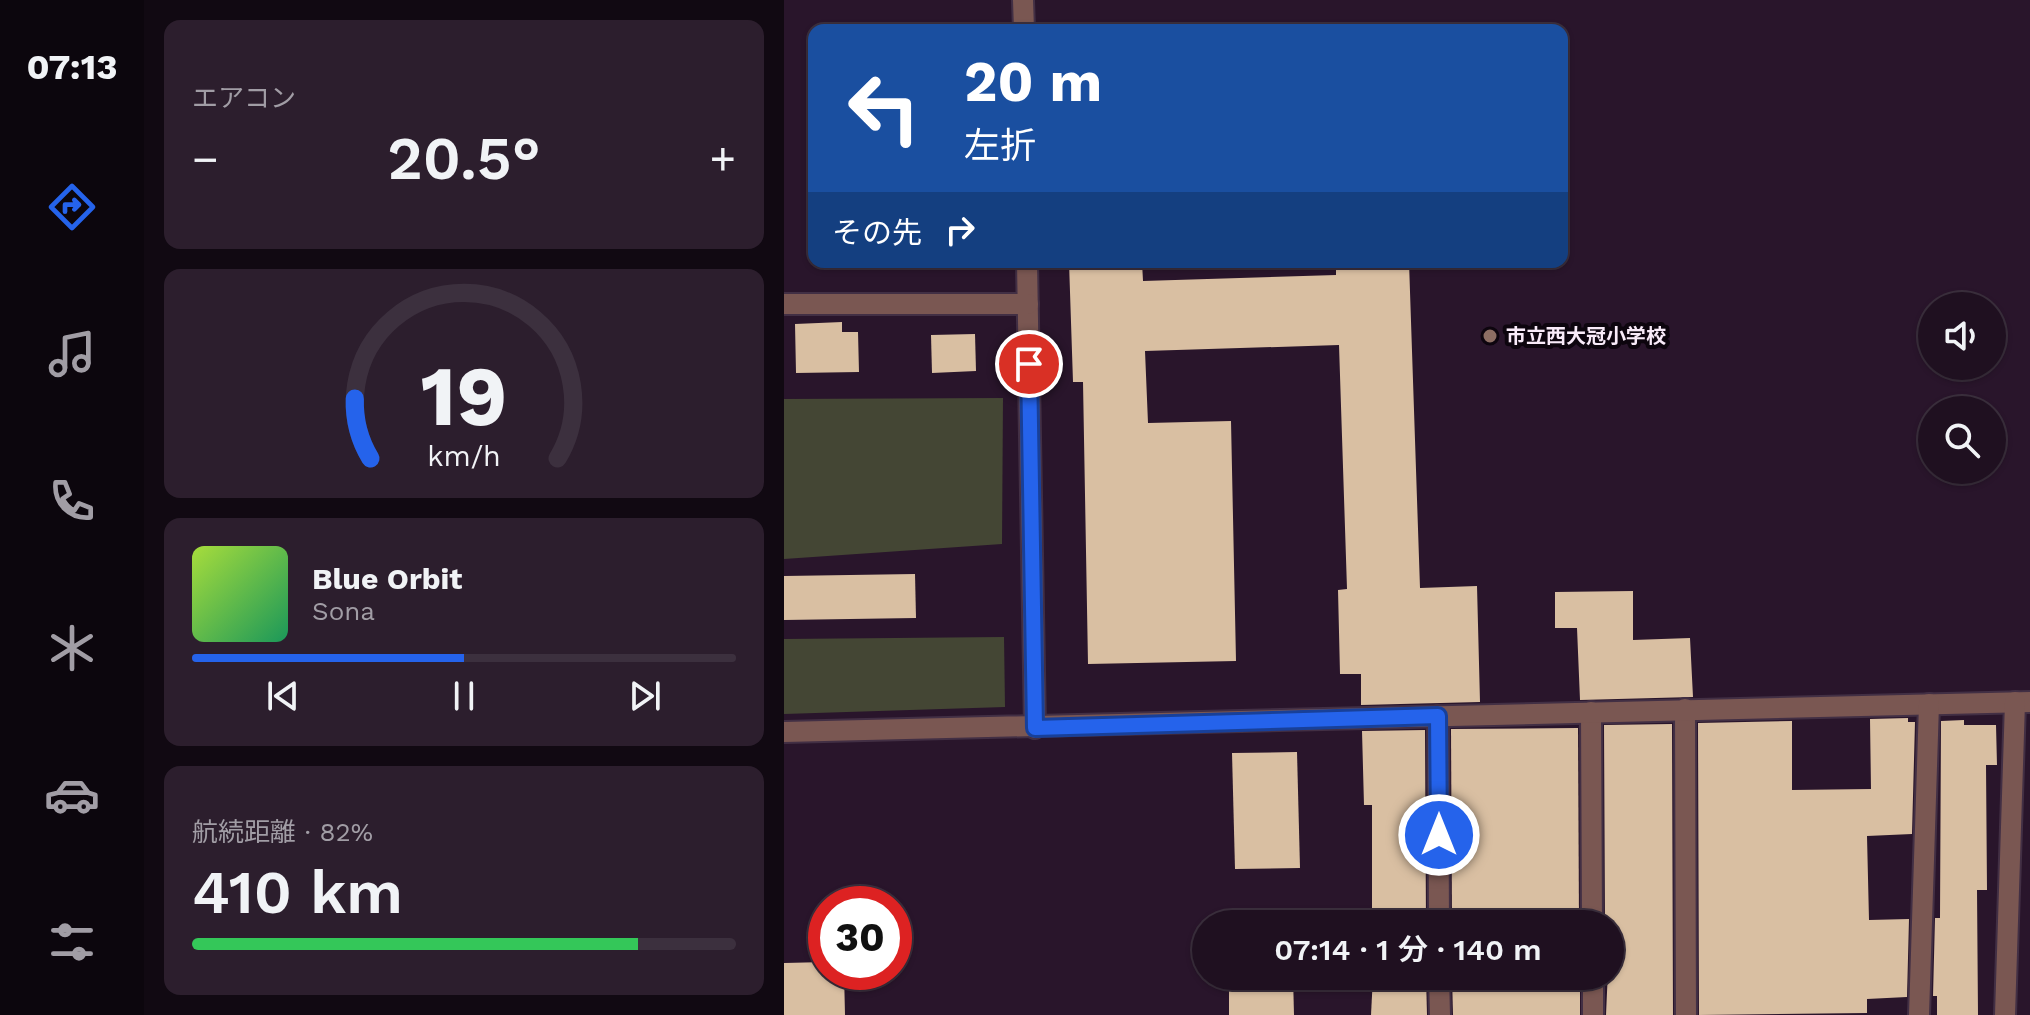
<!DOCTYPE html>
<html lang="ja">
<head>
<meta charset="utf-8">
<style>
	:root { --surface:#1f1020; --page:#2c1e2d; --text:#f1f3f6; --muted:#a19da5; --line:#3c303e; --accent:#2563eb }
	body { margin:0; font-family:"Work Sans","Noto Sans JP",sans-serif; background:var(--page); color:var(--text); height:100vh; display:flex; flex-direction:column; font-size:30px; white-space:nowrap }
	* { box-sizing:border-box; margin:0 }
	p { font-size:26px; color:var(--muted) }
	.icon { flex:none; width:44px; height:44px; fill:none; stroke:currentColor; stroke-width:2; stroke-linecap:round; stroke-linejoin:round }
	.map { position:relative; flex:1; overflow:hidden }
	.sheet { display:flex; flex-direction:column; gap:20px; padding:20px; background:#110912; width:640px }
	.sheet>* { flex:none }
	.guide { position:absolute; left:24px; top:24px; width:760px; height:244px; border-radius:16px; box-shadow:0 2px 6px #0004,0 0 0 2px var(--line); background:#1a4fa0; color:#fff; overflow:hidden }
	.buttons { position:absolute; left:1134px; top:292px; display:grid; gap:16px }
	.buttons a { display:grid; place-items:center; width:88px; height:88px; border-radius:50%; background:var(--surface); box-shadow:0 2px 6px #0004,0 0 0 2px var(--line); font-size:40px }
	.speed { position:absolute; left:24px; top:886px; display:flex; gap:16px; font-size:40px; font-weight:700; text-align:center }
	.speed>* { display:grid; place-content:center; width:104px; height:104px; border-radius:50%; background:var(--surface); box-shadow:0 2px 6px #0004,0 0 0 2px var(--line); line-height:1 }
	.speed .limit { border:12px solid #d22; background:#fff; color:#111 }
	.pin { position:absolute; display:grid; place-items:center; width:68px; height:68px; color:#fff; margin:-34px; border:4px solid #fff; border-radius:50%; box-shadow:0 2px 8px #0007 }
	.me { position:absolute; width:88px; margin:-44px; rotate:0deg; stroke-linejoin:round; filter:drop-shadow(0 0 6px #0008) }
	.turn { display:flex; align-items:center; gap:28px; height:168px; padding:0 24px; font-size:36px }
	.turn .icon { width:104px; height:104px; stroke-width:2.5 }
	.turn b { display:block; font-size:56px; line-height:68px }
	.then { display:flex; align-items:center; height:76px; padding:0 24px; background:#0003; gap:16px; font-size:30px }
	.big { font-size:60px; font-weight:600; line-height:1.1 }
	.sheet .card { flex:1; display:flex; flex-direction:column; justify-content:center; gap:12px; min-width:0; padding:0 28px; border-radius:16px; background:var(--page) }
	.sheet .dial { align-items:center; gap:0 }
	.dial svg { height:208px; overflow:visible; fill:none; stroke:var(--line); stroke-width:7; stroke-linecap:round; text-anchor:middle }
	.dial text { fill:var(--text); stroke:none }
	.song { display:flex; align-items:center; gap:24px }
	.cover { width:96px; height:96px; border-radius:12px; background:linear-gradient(135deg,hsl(80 70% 55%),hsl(150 70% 35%)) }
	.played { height:8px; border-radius:4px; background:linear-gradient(90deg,var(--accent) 50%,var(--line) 50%) }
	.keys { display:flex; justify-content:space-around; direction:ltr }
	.heat { display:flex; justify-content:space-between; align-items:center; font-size:44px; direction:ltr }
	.charge { height:12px; border-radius:6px; background:linear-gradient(90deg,#34c759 82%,var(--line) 0) }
	.trip { position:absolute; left:408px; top:910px; width:432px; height:80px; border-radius:40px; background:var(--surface); box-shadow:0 2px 6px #0004,0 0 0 2px var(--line); font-weight:600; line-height:80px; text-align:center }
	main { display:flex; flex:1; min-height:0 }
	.dock { display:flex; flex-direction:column; width:144px; justify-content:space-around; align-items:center; background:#0c060d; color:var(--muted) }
	.dock .icon { width:56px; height:56px }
	.dock .current { color:var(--accent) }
	.dock b { font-size:36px; color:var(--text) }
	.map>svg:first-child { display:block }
	.green { fill:#444634 }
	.building { fill:#d9bfa2 }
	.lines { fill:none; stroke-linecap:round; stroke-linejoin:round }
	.street-casing { stroke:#422f44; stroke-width:24 }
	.street { stroke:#7a5752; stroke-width:20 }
	.route-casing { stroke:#184099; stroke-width:20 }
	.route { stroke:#2563eb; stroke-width:14 }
	.education-dot { fill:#8d6e63; stroke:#0d050e; stroke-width:3 }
	.labels { text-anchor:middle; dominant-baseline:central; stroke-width:8; stroke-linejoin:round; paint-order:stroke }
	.poi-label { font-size:20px; font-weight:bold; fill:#f9ebf9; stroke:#0d050e; text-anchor:start }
</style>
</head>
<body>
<main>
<nav class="dock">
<b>07:13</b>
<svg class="icon current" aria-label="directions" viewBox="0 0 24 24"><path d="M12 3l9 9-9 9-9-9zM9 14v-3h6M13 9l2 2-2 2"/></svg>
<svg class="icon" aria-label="music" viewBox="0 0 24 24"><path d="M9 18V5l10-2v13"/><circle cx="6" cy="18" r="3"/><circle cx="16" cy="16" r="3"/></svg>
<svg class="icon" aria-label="phone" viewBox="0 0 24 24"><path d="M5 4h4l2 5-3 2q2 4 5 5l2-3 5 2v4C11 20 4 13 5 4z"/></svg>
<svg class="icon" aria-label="climate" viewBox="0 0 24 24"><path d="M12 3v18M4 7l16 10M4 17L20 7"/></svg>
<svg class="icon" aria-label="car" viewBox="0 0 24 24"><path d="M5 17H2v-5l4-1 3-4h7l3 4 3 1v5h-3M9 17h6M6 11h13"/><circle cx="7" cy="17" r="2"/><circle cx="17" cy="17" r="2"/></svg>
<svg class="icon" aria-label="filters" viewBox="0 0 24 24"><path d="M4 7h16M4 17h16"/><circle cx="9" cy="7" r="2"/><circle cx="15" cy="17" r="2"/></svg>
</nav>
<section class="sheet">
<div class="card"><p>エアコン</p>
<div class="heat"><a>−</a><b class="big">20.5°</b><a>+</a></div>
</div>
<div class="card dial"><svg viewBox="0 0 100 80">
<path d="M14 69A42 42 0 1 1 86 69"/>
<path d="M14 69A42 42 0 0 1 8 46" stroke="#2563eb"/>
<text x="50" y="56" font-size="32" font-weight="700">19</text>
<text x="50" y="72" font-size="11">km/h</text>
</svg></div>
<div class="card">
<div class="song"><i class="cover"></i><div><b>Blue Orbit</b><p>Sona</p></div></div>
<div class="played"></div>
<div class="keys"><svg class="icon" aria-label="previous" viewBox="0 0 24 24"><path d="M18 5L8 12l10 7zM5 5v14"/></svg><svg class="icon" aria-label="pause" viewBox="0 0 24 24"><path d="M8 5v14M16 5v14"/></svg><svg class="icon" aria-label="next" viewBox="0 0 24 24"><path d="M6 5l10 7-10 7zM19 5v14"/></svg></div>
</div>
<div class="card"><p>航続距離 · 82%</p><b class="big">410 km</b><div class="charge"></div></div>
</section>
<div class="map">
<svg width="1246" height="1015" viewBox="0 0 1246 1015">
	<rect width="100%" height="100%" fill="#29152b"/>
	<g class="green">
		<polygon points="219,398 218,544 0,559 0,399"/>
		<polygon points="220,637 221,707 0,714 0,639"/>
	</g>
	<g class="building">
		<polygon points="285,262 358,262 359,281 552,275 552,262 625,262 636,588 693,586 696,702 577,705 577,674 556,674 554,590 563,589 555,345 361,351 364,423 447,421 452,661 304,664 299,382 289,382"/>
		<polygon points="58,322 58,332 74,332 75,372 12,373 11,324"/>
		<polygon points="191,334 192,371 148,373 147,335"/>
		<polygon points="131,574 132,618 0,620 0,576"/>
		<polygon points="849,591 849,640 906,638 909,697 796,700 793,628 771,628 771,592"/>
		<polygon points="1124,718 1124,722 1131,722 1128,834 1083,836 1085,920 1125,919 1123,997 1083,999 1083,1013 915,1015 914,723 1008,721 1008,790 1087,789 1086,719"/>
		<polygon points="1180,720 1180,725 1212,725 1213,765 1202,765 1203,890 1193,890 1194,1015 1153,1015 1153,996 1149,996 1151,918 1156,918 1157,721"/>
		<polygon points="888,724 889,1015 822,1015 826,924 821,924 820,725"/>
		<polygon points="794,728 795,924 668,924 667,729"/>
		<polygon points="641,730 642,924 588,924 588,805 580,805 578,731"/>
		<polygon points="513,752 516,868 451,869 448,753"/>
		<polygon points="42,962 42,972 60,972 61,1015 0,1015 0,963"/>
		<polygon points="445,976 509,976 510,1015 445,1015"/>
		<polygon points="589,976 642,976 643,1015 587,1015"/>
		<polygon points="668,976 796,976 796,1015 669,1015"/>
	</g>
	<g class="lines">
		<defs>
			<g id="street">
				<polyline points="239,0 240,30"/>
				<polyline points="243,262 251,728"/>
				<polyline points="0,304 244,304"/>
				<polyline points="901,709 902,1015"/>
				<polyline points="807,712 808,924"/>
				<polyline points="654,716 655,924"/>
				<polyline points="0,732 1246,702"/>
				<polyline points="655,976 656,1015"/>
				<polyline points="809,976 809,1015"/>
				<polyline points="1135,1015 1145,704"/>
				<polyline points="1221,1015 1231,702"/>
			</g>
		</defs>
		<use href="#street" class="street-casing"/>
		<use href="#street" class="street"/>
	</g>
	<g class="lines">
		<defs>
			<polyline id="route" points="245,364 251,728 654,716 655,835"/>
		</defs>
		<use href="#route" class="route-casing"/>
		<use href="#route" class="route"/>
	</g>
	<circle class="education-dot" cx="706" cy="336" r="8"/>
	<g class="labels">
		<g class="poi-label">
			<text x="722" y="336">市立西大冠小学校</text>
		</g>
	</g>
</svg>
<div class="buttons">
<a><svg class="icon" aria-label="sound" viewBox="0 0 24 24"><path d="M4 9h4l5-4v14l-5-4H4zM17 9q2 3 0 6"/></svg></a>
<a><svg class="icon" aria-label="search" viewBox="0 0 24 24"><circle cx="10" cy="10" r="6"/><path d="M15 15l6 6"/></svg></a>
</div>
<div class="speed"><div class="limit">30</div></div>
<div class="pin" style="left:245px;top:364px;background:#d93025"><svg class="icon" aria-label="arrive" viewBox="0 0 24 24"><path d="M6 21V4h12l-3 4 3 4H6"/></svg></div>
<svg class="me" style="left:655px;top:835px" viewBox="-20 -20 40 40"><circle r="17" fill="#2563eb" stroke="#fff" stroke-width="3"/><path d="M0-11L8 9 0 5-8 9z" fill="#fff"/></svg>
<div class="trip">07:14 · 1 分 · 140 m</div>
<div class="guide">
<div class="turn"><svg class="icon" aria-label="left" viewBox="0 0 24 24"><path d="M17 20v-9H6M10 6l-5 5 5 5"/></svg><div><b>20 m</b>左折</div></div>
<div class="then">その先<svg class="icon" aria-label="right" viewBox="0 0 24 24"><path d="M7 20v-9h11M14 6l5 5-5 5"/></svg></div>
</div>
</div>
</main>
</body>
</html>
